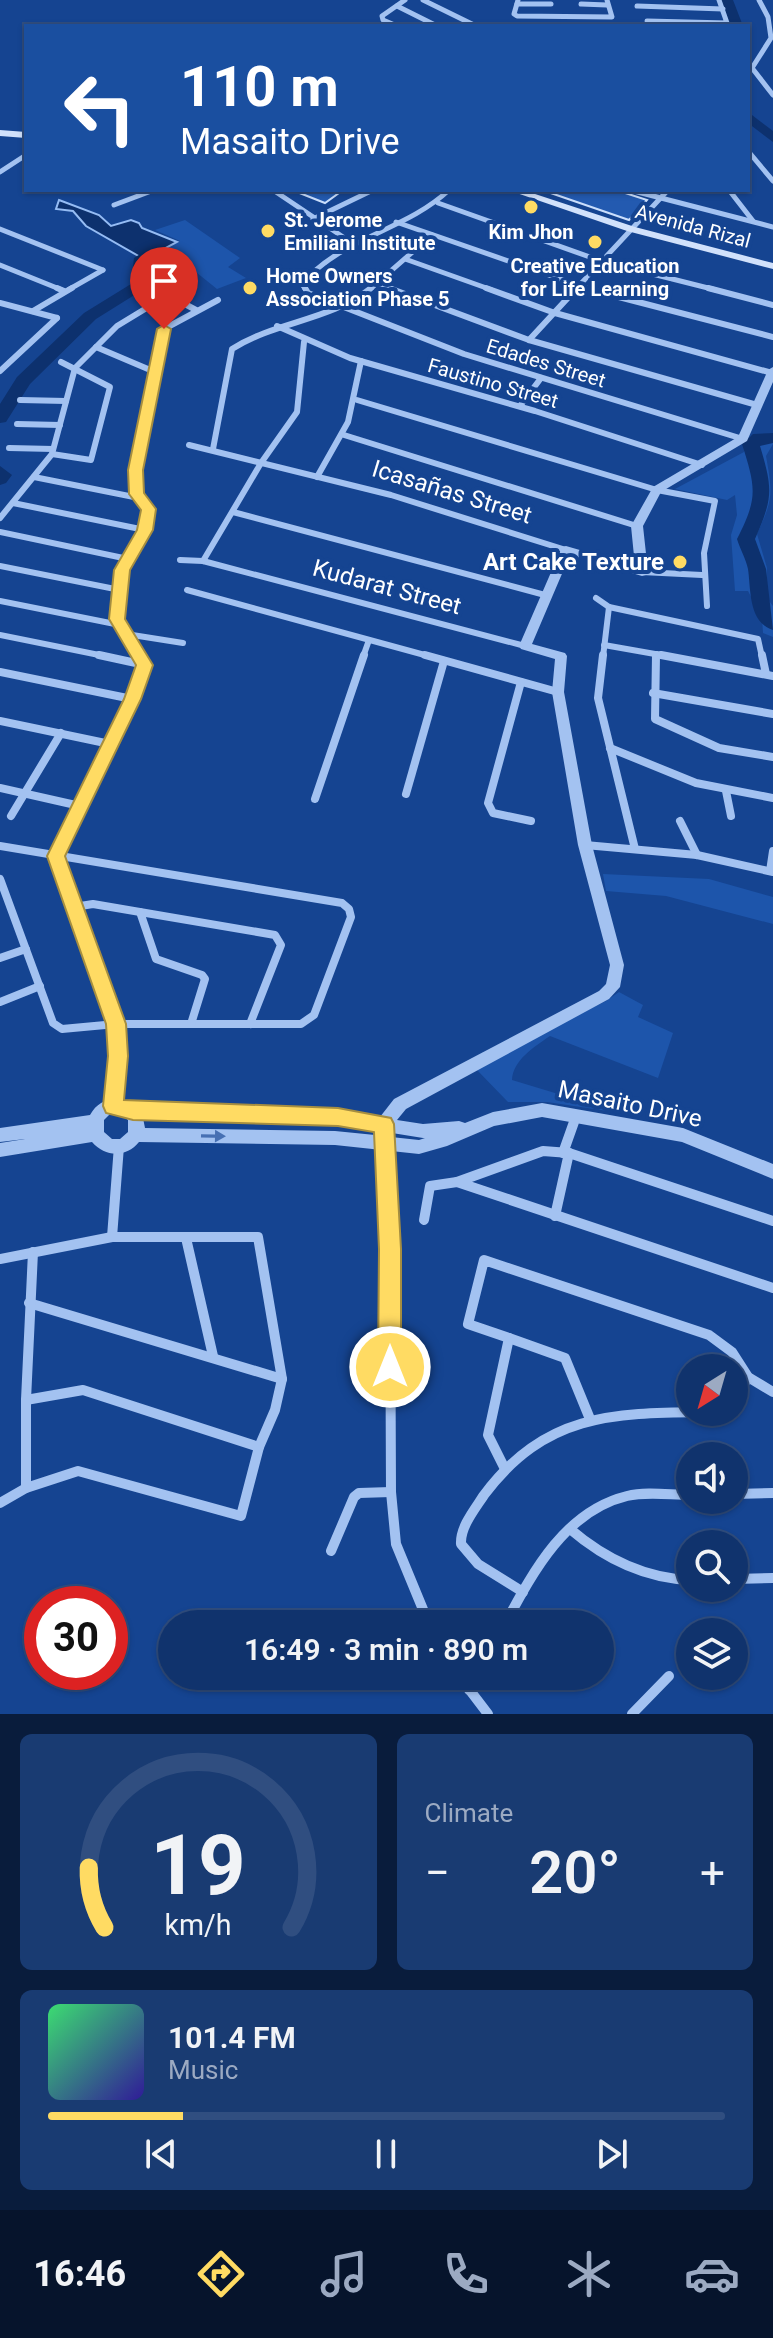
<!DOCTYPE html>
<html lang="en">
<head>
<meta charset="utf-8">
<style>
	:root { --surface:#10336d; --page:#193b72; --text:#f1f3f6; --muted:#9caac2; --line:#304e80; --accent:#ffdb63 }
	body { margin:0; font-family:Roboto,sans-serif; background:var(--page); color:var(--text); height:100vh; display:flex; flex-direction:column; font-size:30px; white-space:nowrap }
	* { box-sizing:border-box; margin:0 }
	p { font-size:26px; color:var(--muted) }
	.icon { flex:none; width:44px; height:44px; fill:none; stroke:currentColor; stroke-width:2; stroke-linecap:round; stroke-linejoin:round }
	.map { position:relative; height:1714px; overflow:hidden }
	.details { display:flex; flex-direction:column; gap:20px; padding:20px; background:#091c3c; flex:1 }
	.details>* { flex:none }
	.hud { position:absolute; left:24px; top:24px; width:726px; height:168px; border-radius:0px; box-shadow:0 2px 6px #0004,0 0 0 2px var(--line); background:#1a4fa0; color:#fff; overflow:hidden }
	.needle { width:52px; rotate:217deg }
	.controls { position:absolute; left:676px; top:1354px; display:grid; gap:16px }
	.controls a { display:grid; place-items:center; width:72px; height:72px; border-radius:50%; background:var(--surface); box-shadow:0 2px 6px #0004,0 0 0 2px var(--line); font-size:40px }
	.speed { position:absolute; left:24px; top:1586px; display:flex; gap:16px; font-size:40px; font-weight:700; text-align:center }
	.speed>* { display:grid; place-content:center; width:104px; height:104px; border-radius:50%; background:var(--surface); box-shadow:0 2px 6px #0004,0 0 0 2px var(--line); line-height:1 }
	.speed .limit { border:12px solid #d22; background:#fff; color:#111 }
	.pin { position:absolute; display:grid; place-items:center; width:68px; height:68px; color:#fff; margin:-82px -34px; border-radius:50% 50% 50% 0; rotate:-45deg; box-shadow:0 0 8px #0007 }
	.pin .icon { rotate:45deg }
	.me { position:absolute; width:88px; margin:-44px; rotate:0deg; stroke-linejoin:round; filter:drop-shadow(0 0 6px #0008) }
	.turn { display:flex; align-items:center; gap:28px; height:168px; padding:0 24px; font-size:36px }
	.turn .icon { width:104px; height:104px; stroke-width:2.5 }
	.turn b { display:block; font-size:56px; line-height:68px }
	.big { font-size:60px; font-weight:600; line-height:1.1 }
	.details .widget { flex:1; display:flex; flex-direction:column; justify-content:center; gap:12px; min-width:0; padding:0 28px; border-radius:12px; background:var(--page) }
	.details .dial { align-items:center; gap:0 }
	.dial svg { height:208px; overflow:visible; fill:none; stroke:var(--line); stroke-width:7; stroke-linecap:round; text-anchor:middle }
	.dial text { fill:var(--text); stroke:none }
	.song { display:flex; align-items:center; gap:24px }
	.cover { width:96px; height:96px; border-radius:12px; background:linear-gradient(135deg,hsl(140 70% 55%),hsl(250 70% 35%)) }
	.played { height:8px; border-radius:4px; background:linear-gradient(90deg,var(--accent) 20%,var(--line) 20%) }
	.keys { display:flex; justify-content:space-around; direction:ltr }
	.heat { display:flex; justify-content:space-between; align-items:center; font-size:44px; direction:ltr }
	.details .tiles { flex:1; display:grid; gap:20px; grid-template-columns:1fr 1fr }
	.widget:last-child { grid-column:span 2 }
	.trip { position:absolute; left:158px; top:1610px; width:456px; height:80px; border-radius:40px; background:var(--surface); box-shadow:0 2px 6px #0004,0 0 0 2px var(--line); font-weight:600; line-height:80px; text-align:center }
	.tabs { display:flex; height:128px; justify-content:space-around; align-items:center; background:#06142c; color:var(--muted) }
	.tabs .icon { width:56px; height:56px }
	.tabs .active { color:var(--accent) }
	.tabs b { font-size:36px; color:var(--text) }
	.map>svg:first-child { display:block }
	.green { fill:#1d55ab }
	.water { fill:#0d316e; stroke:#95bcf4; stroke-width:2 }
	.lines { fill:none; stroke-linecap:round; stroke-linejoin:round }
	.river { fill:#0d316e; fill-rule:evenodd }
	.building { fill:#235ab0; stroke:#cadefc; stroke-width:2 }
	.minor-far3 { stroke:#a3c2f1; stroke-width:5 }
	.minor-far2 { stroke:#a3c2f1; stroke-width:6 }
	.minor-far1 { stroke:#a3c2f1; stroke-width:8 }
	.minor { stroke:#a3c2f1; stroke-width:10 }
	.tertiary { fill:#a3c2f1; fill-rule:evenodd }
	.secondary { fill:#d1e1fb; fill-rule:evenodd }
	.oneway { fill:#4770b3 }
	.route { fill:#ffdb63; stroke:#a68e40; stroke-width:2 }
	.poi-dot { fill:#ffdb63; stroke:#154491; stroke-width:3 }
	.labels { text-anchor:middle; dominant-baseline:central; stroke-width:8; stroke-linejoin:round; paint-order:stroke }
	.far-poi-label { font-size:20px; font-weight:bold; fill:#fff; stroke:#154491; text-anchor:start }
	.far-street-label { font-size:20px; fill:#fff; stroke:#154491 }
	.street-label { font-size:24px; fill:#fff; stroke:#154491 }
	.poi-label { font-size:24px; font-weight:bold; fill:#fff; stroke:#154491; text-anchor:end }
</style>
</head>
<body>
<div class="map">
<svg width="773" height="1714" viewBox="0 0 773 1714">
	<rect width="100%" height="100%" fill="#154491"/>
	<g class="green">
		<polygon points="185,220 240,258 228,267 246,278 217,289 181,260 182,255 165,249 180,241 155,230"/>
		<path d="M773 433V444L766 456C773 495 773 499 757 534L767 568 766 597 773 606V637L763 633 762 618 748 591H735L731 535 737 515 735 495 727 500 675 489 744 452 750 436Z"/>
		<polygon points="603,874 709,879 773,897 773,924 666,896 606,891"/>
		<path d="M619 992 643 1005 638 1017 673 1033 658 1078 550 1036C534 1047 513 1060 512 1080L621 1113 547 1102H508L476 1069 540 1033 606 1001Z"/>
	</g>
	<polygon class="water" points="59,200 99,215 111,226 131,220 139,223 142,228 177,242 162,250 180,255 178,259 142,258 86,226 73,211 56,209"/>
	<g class="lines">
		<g class="river">
			<polygon points="721,0 733,0 743,26 731,26"/>
			<polygon points="748,112 773,131 773,142 748,123"/>
			<polygon points="142,253 150,258 144,289 96,319 30,384 6,422 0,423 0,404 17,377 84,313 131,284 134,258"/>
			<path d="M773 433V443L760 446C773 489 773 498 755 539L766 569 773 630C748 622 751 589 748 569 746 559 740 549 737 539 758 498 756 488 742 444L753 434Z"/>
			<polygon points="0,466 12,475 6,483 0,485"/>
		</g>
	</g>
	<g class="building">
		<polygon points="292,190 343,190 325,203"/>
		<polygon points="542,190 616,190 647,200 629,220"/>
	</g>
	<g class="lines">
		<g class="minor-far3">
			<polyline points="423,0 476,26"/>
			<polyline points="518,0 514,14 517,16 612,17 607,0"/>
			<polyline points="759,0 768,17 771,38 752,68 773,95"/>
			<polyline points="517,4 551,4"/>
			<polyline points="581,4 607,5"/>
			<polyline points="397,6 437,26"/>
			<polyline points="637,6 723,9"/>
			<polyline points="647,21 727,23 719,0"/>
			<polyline points="397,26 383,20 382,16 405,0"/>
			<polyline points="748,151 773,181"/>
			<polyline points="0,172 26,155"/>
			<polyline points="273,190 352,243"/>
			<polyline points="630,190 773,227"/>
			<polyline points="729,190 753,221"/>
			<polyline points="438,203 601,261 716,290"/>
			<polyline points="114,205 154,190"/>
			<polyline points="313,219 373,190"/>
			<polyline points="396,222 592,290"/>
			<polyline points="0,229 103,270"/>
			<polyline points="405,259 492,290"/>
			<polyline points="0,265 62,290"/>
			<polyline points="375,283 395,290"/>
			<polyline points="68,290 103,270"/>
			<path d="M306 290 302 284C342 237 405 231 449 190"/>
			<polyline points="369,290 432,235"/>
			<polyline points="575,290 668,190"/>
		</g>
		<g class="minor-far2">
			<polyline points="57,288 64,291"/>
			<polyline points="305,288 308,293 464,354 743,439"/>
			<polyline points="389,288 529,340 757,405"/>
			<polyline points="486,288 555,313 772,373"/>
			<polyline points="584,288 773,337"/>
			<polyline points="708,288 773,305"/>
			<polyline points="0,303 57,318"/>
			<polyline points="33,311 72,288"/>
			<polyline points="277,326 350,358 535,411 702,465"/>
			<polyline points="529,340 577,288"/>
			<polyline points="96,347 155,372"/>
			<polyline points="0,371 57,318"/>
			<polyline points="20,400 66,401"/>
			<polyline points="357,400 657,490 715,501 704,553 707,606"/>
			<polyline points="520,406 541,378"/>
			<polyline points="17,424 60,425"/>
			<polyline points="344,435 637,526"/>
			<polyline points="189,445 391,495 566,550"/>
			<polyline points="9,448 53,449"/>
			<path d="M213 449 232 349C276 321 330 321 371 288"/>
			<polyline points="52,454 91,460 110,387 61,362"/>
			<polyline points="34,477 139,498"/>
			<polyline points="317,477 348,422 361,361"/>
			<polyline points="13,503 145,530"/>
			<polyline points="233,512 545,595"/>
			<polyline points="0,518 52,454 75,368 117,326 168,295 196,310"/>
			<polyline points="0,532 128,559"/>
			<polyline points="180,560 203,561 525,646"/>
			<polyline points="203,561 261,463 297,412 304,342"/>
			<polyline points="0,566 120,590"/>
			<polyline points="642,572 702,575"/>
			<polyline points="187,590 432,657"/>
			<polyline points="596,598 609,607 758,639 762,657"/>
			<polyline points="0,601 120,625"/>
			<polyline points="126,634 183,643"/>
			<polyline points="0,635 109,657"/>
			<polyline points="604,645 672,657"/>
			<polyline points="140,657 117,619 122,570 145,530 148,509 137,494 135,470 164,329 218,300"/>
			<polyline points="363,657 369,640"/>
			<polyline points="603,657 609,607"/>
			<polyline points="656,657 656,654"/>
		</g>
		<g class="minor-far1">
			<polyline points="99,655 145,665"/>
			<polyline points="425,655 558,692"/>
			<polyline points="603,655 598,698 635,849"/>
			<polyline points="656,655 655,719 719,748 773,757"/>
			<polyline points="661,655 773,676"/>
			<polyline points="762,655 766,674"/>
			<polyline points="0,672 132,699"/>
			<polyline points="521,682 488,803 493,813 531,821"/>
			<polyline points="653,693 773,714"/>
			<polyline points="0,721 110,744"/>
			<polyline points="610,748 696,783 773,798"/>
			<polyline points="0,788 80,806"/>
			<polyline points="726,791 731,816"/>
			<polyline points="406,794 444,661"/>
			<polyline points="315,799 364,655"/>
			<polyline points="11,816 61,733"/>
			<polyline points="680,821 697,855"/>
			<polyline points="585,845 697,855 773,872"/>
			<polyline points="0,846 342,903 349,909 351,917 314,1015 301,1024 116,1024 62,1029 53,1023 0,879"/>
			<polyline points="770,871 773,851"/>
			<polyline points="74,907 93,904 275,935 281,945 250,1024"/>
			<polyline points="140,912 156,959 202,975 205,979 191,1024"/>
			<polyline points="0,958 26,949"/>
			<polyline points="0,1002 40,986"/>
			<polyline points="114,1106 118,1056 116,1024 56,856 132,699 145,665 139,655"/>
			<polyline points="573,1124 575,1115"/>
		</g>
		<g class="minor">
			<polyline points="383,1144 390,1249 391,1492 396,1544 429,1624"/>
			<polyline points="563,1153 574,1122"/>
			<polyline points="555,1216 569,1153"/>
			<polyline points="424,1220 430,1186 457,1182"/>
			<polyline points="773,1221 569,1153 543,1151 457,1182 773,1288"/>
			<polyline points="112,1237 119,1146"/>
			<polyline points="186,1238 213,1356"/>
			<polyline points="0,1259 112,1237 258,1237 282,1379 275,1410 259,1447 241,1516 78,1471 26,1488 0,1503"/>
			<polyline points="29,1303 282,1379"/>
			<polyline points="509,1338 468,1324 484,1260 709,1335 732,1352 748,1377 773,1392"/>
			<polyline points="26,1400 83,1390 259,1447"/>
			<polyline points="734,1402 748,1377"/>
			<polyline points="505,1469 488,1435 509,1338 565,1358 590,1419"/>
			<polyline points="26,1488 26,1400 33,1252"/>
			<polyline points="734,1494 773,1493"/>
			<path d="M570 1529C605 1559 644 1578 690 1580"/>
			<polyline points="331,1551 354,1497 359,1493 391,1492"/>
			<polyline points="734,1579 773,1578"/>
			<path d="M523 1592 478 1564 461 1544C460 1527 475 1509 484 1495 545 1414 611 1413 703 1412"/>
			<path d="M505 1624C533 1572 565 1511 627 1496 647 1491 670 1495 690 1495"/>
			<polyline points="459,1676 488,1714"/>
			<polyline points="469,1690 477,1676"/>
			<polyline points="632,1714 669,1676"/>
		</g>
		<path class="tertiary" d="M773 367V382L747 441 661 492 643 526 648 572 646 575 642 576 570 555 532 644 565 653 567 656 564 692 592 845 624 965 620 987 609 999 406 1109 397 1120 423 1124 459 1121 465 1123 493 1112 542 1103 683 1128 773 1164V1179L682 1142 542 1117 494 1126 447 1146 419 1154 335 1145 139 1142C126 1158 105 1157 92 1142L0 1157V1143L25 1139 0 1142V1128L90 1115C100 1097 117 1096 134 1104L338 1110 380 1117 394 1099 599 991 606 984 610 965 578 845 552 692 555 659 521 649 519 646 562 547 566 546 635 566 631 526 653 487 738 437 768 370ZM112 1112 120 1113 128 1120V1132L120 1139H112L104 1132V1120ZM143 1118 338 1124 376 1130 375 1135 335 1131 145 1128ZM392 1133 423 1138H425L419 1140 391 1137Z"/>
		<g class="secondary">
			<polygon points="0,130 26,132 26,138 0,136"/>
			<polygon points="508,190 523,190 635,227 773,263 773,269 627,231"/>
		</g>
	</g>
	<defs><path id="oneway-solid" d="M-6-.8H1V-3.2L6.5 0L1 3.2V.8H-6Z" transform="scale(2)"/></defs>
	<use class="oneway" href="#oneway-solid" transform="translate(213 1136) rotate(1)"/>
	<polygon class="route" points="164,325 171,329 143,470 144,493 156,509 153,530 130,570 125,619 153,665 141,699 65,856 126,1024 128,1056 124,1100 338,1108 391,1118 394,1124 401,1249 401,1367 398,1375 390,1379 382,1375 378,1367 379,1249 374,1132 338,1126 133,1120 106,1113 103,1106 108,1056 106,1024 47,856 124,699 136,665 109,619 114,570 137,530 141,510 129,494 128,470 157,329"/>
	<g class="poi-dot">
		<circle cx="531" cy="207" r="8"/>
		<circle cx="268" cy="231" r="8"/>
		<circle cx="595" cy="242" r="8"/>
		<circle cx="250" cy="288" r="8"/>
		<circle cx="680" cy="562" r="8"/>
	</g>
	<g class="labels">
		<g class="far-poi-label">
			<text x="284" y="220">St. Jerome<tspan x="284" dy="23">Emiliani Institute</tspan></text>
			<text x="531" y="232" text-anchor="middle">Kim Jhon</text>
			<text x="595" y="266" text-anchor="middle">Creative Education<tspan x="595" dy="23">for Life Learning</tspan></text>
			<text x="266" y="276">Home Owners<tspan x="266" dy="23">Association Phase 5</tspan></text>
		</g>
		<g class="far-street-label">
			<text transform="translate(693 226) rotate(15)">Avenida Rizal</text>
			<text transform="translate(546 363) rotate(17)">Edades Street</text>
			<text transform="translate(493 383) rotate(16)">Faustino Street</text>
		</g>
		<g class="street-label">
			<text transform="translate(452 492) rotate(17)">Icasañas Street</text>
			<text transform="translate(387 587) rotate(15)">Kudarat Street</text>
			<text transform="translate(630 1104) rotate(12)">Masaito Drive</text>
		</g>
		<g class="poi-label">
			<text x="664" y="562">Art Cake Texture</text>
		</g>
	</g>
</svg>
<div class="controls">
<a><svg class="needle" viewBox="-14 -14 28 28"><path d="M0-13l5 13h-10z" fill="#e53935"/><path d="M0 13l5-13h-10z" fill="#9caac2"/></svg></a>
<a><svg class="icon" aria-label="sound" viewBox="0 0 24 24"><path d="M4 9h4l5-4v14l-5-4H4zM17 9q2 3 0 6"/></svg></a>
<a><svg class="icon" aria-label="search" viewBox="0 0 24 24"><circle cx="10" cy="10" r="6"/><path d="M15 15l6 6"/></svg></a>
<a><svg class="icon" aria-label="layers" viewBox="0 0 24 24"><path d="M12 4l9 5-9 5-9-5zM3 14l9 5 9-5"/></svg></a>
</div>
<div class="speed"><div class="limit">30</div></div>
<div class="pin" style="left:164px;top:329px;background:#d93025"><svg class="icon" aria-label="arrive" viewBox="0 0 24 24"><path d="M6 21V4h12l-3 4 3 4H6"/></svg></div>
<svg class="me" style="left:390px;top:1367px" viewBox="-20 -20 40 40"><circle r="17" fill="#ffdb63" stroke="#fff" stroke-width="3"/><path d="M0-11L8 9 0 5-8 9z" fill="#fff"/></svg>
<div class="trip">16:49 · 3 min · 890 m</div>
<div class="hud">
<div class="turn"><svg class="icon" aria-label="left" viewBox="0 0 24 24"><path d="M17 20v-9H6M10 6l-5 5 5 5"/></svg><div><b>110 m</b>Masaito Drive</div></div>
</div>
</div>
<section class="details">
<div class="tiles">
<div class="widget dial"><svg viewBox="0 0 100 80">
<path d="M14 69A42 42 0 1 1 86 69"/>
<path d="M14 69A42 42 0 0 1 8 46" stroke="#ffdb63"/>
<text x="50" y="56" font-size="32" font-weight="700">19</text>
<text x="50" y="72" font-size="11">km/h</text>
</svg></div>
<div class="widget"><p>Climate</p>
<div class="heat"><a>−</a><b class="big">20°</b><a>+</a></div>
</div>
<div class="widget">
<div class="song"><i class="cover"></i><div><b>101.4 FM</b><p>Music</p></div></div>
<div class="played"></div>
<div class="keys"><svg class="icon" aria-label="previous" viewBox="0 0 24 24"><path d="M18 5L8 12l10 7zM5 5v14"/></svg><svg class="icon" aria-label="pause" viewBox="0 0 24 24"><path d="M8 5v14M16 5v14"/></svg><svg class="icon" aria-label="next" viewBox="0 0 24 24"><path d="M6 5l10 7-10 7zM19 5v14"/></svg></div>
</div>
</div>
</section>
<nav class="tabs">
<b>16:46</b>
<svg class="icon active" aria-label="directions" viewBox="0 0 24 24"><path d="M12 3l9 9-9 9-9-9zM9 14v-3h6M13 9l2 2-2 2"/></svg>
<svg class="icon" aria-label="music" viewBox="0 0 24 24"><path d="M9 18V5l10-2v13"/><circle cx="6" cy="18" r="3"/><circle cx="16" cy="16" r="3"/></svg>
<svg class="icon" aria-label="phone" viewBox="0 0 24 24"><path d="M5 4h4l2 5-3 2q2 4 5 5l2-3 5 2v4C11 20 4 13 5 4z"/></svg>
<svg class="icon" aria-label="climate" viewBox="0 0 24 24"><path d="M12 3v18M4 7l16 10M4 17L20 7"/></svg>
<svg class="icon" aria-label="car" viewBox="0 0 24 24"><path d="M5 17H2v-5l4-1 3-4h7l3 4 3 1v5h-3M9 17h6M6 11h13"/><circle cx="7" cy="17" r="2"/><circle cx="17" cy="17" r="2"/></svg>
</nav>
</body>
</html>
